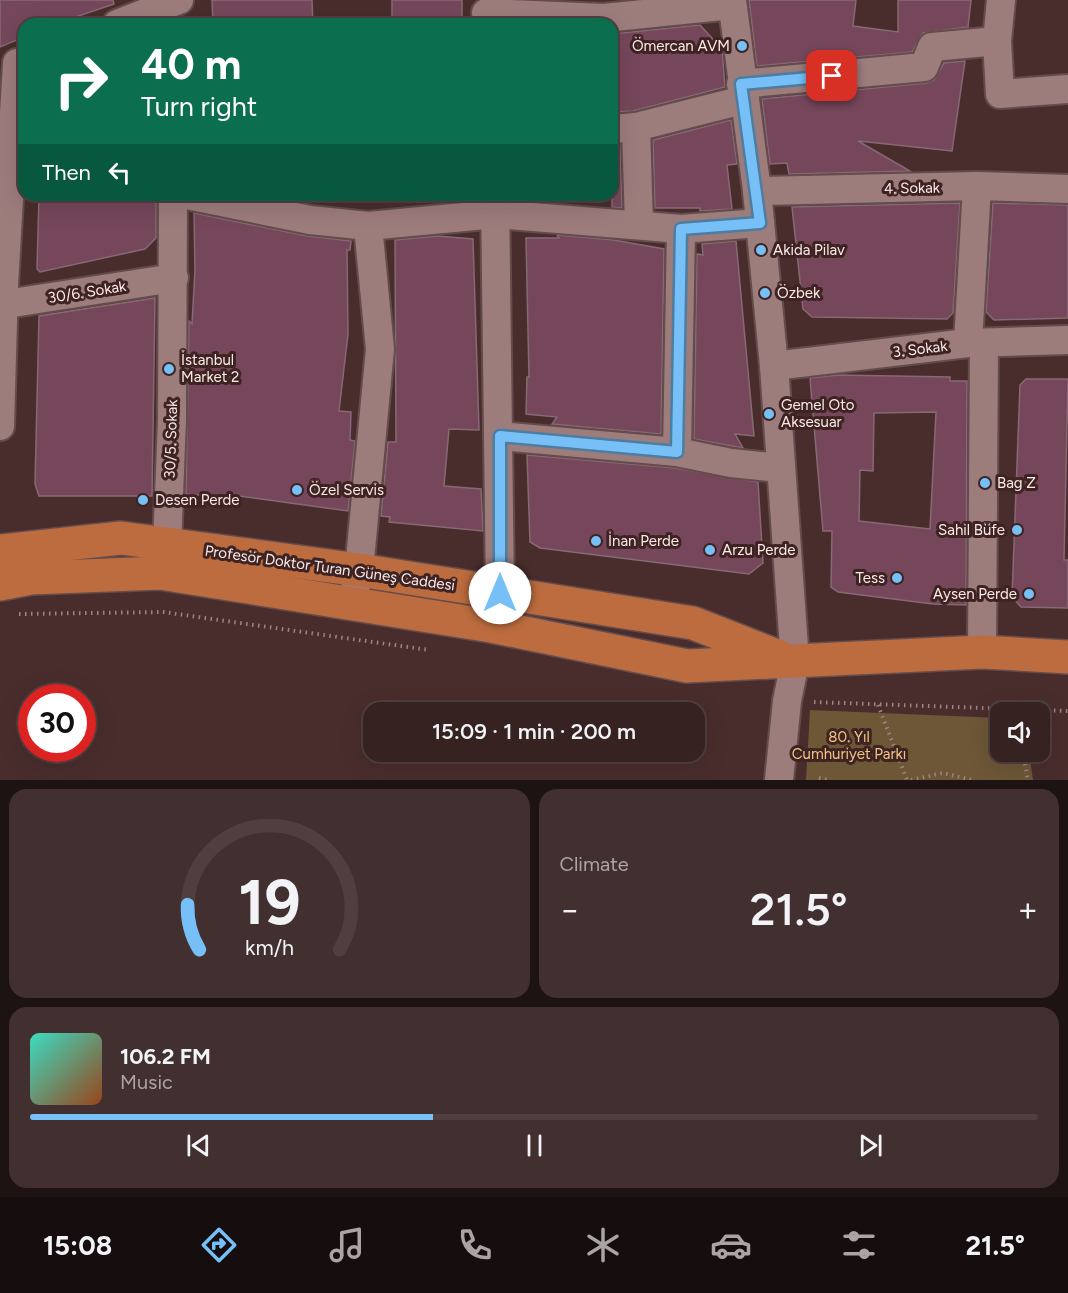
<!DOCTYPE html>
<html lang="en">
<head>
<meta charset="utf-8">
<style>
	:root { --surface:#372222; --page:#422f2f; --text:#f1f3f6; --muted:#aaa4a5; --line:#513f40; --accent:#76c0f7 }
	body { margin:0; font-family:Figtree,sans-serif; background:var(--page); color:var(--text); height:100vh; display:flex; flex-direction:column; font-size:22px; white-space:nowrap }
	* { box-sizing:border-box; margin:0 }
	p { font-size:20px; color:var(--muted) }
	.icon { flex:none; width:33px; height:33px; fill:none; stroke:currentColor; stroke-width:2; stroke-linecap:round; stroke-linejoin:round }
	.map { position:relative; height:780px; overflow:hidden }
	.details { display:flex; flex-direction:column; gap:9px; padding:9px; background:#1e1313; flex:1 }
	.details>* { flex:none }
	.banner { position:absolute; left:18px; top:18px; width:600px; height:183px; border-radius:18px; box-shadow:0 6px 24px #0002,0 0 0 2px var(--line); background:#0b6e4f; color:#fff; overflow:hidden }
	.tools { position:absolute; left:990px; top:702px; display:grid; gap:12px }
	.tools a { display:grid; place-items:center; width:60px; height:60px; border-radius:12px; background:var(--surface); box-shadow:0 6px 24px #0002,0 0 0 2px var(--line); font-size:30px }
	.speed { position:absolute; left:18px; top:684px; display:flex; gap:12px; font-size:30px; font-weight:700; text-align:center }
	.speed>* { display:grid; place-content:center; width:78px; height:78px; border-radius:50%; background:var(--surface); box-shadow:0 6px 24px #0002,0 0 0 2px var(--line); line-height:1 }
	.speed .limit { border:9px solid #d22; background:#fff; color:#111 }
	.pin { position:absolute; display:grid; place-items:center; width:51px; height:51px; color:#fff; margin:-26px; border-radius:12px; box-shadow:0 3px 9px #0006 }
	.me { position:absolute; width:66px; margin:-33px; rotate:0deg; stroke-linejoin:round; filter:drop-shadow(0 0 4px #0008) }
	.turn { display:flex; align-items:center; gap:21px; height:126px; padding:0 24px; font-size:27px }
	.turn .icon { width:78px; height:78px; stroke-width:2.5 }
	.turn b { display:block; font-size:42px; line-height:51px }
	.then { display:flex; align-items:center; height:57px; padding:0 24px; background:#0003; gap:12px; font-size:22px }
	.big { font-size:45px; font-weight:600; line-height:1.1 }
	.details .tile { flex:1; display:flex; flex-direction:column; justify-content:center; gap:9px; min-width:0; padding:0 21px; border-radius:18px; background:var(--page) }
	.details .dial { align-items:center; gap:0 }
	.dial svg { height:156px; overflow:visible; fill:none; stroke:var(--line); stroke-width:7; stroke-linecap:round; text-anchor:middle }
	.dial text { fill:var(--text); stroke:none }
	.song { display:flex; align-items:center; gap:18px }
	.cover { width:72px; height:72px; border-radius:9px; background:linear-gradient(135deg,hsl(170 70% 55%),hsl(20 70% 35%)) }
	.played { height:6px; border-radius:3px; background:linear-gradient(90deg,var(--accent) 40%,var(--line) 40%) }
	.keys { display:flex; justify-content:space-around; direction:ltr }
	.heat { display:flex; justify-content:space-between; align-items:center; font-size:33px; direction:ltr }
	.details .tiles { flex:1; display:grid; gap:9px; grid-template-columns:1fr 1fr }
	.tile:last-child { grid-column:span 2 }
	.trip { position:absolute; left:363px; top:702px; width:342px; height:60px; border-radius:18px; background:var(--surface); box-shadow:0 6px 24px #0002,0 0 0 2px var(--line); font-weight:600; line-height:60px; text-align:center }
	.tab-bar { display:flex; height:96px; justify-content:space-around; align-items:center; background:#160e0e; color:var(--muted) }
	.tab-bar .icon { width:42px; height:42px }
	.tab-bar .current { color:var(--accent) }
	.tab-bar b { font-size:27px; color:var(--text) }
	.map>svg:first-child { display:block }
	.green { fill:#6d5737 }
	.building { fill:#76475b; stroke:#866974; stroke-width:1.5; fill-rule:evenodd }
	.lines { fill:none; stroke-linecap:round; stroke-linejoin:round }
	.minor-casing { stroke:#644c4c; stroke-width:32 }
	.major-casing { stroke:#644c4c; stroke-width:36 }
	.path { stroke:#9c8584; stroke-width:4; stroke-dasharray:1.5 4.5; stroke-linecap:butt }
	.minor { stroke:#9d7c7c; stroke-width:28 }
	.major { stroke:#bc6c3e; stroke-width:33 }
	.route-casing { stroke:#4d7da1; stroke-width:15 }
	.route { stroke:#76c0f7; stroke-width:10 }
	.poi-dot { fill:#76c0f7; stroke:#3e2323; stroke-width:2 }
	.labels { text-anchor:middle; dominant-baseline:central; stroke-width:6; stroke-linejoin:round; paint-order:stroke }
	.poi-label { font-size:15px; fill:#fce9e8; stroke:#3e2323; text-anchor:start }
	.street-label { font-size:15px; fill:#fce9e8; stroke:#3e2323 }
	.park-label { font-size:15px; fill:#f3c481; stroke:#3e2323 }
</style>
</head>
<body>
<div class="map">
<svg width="1068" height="780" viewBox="0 0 1068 780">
	<rect width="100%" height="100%" fill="#492d2d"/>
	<polygon class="green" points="810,710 1000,718 1000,752 1029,752 1033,780 806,780"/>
	<g class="building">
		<polygon points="0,0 113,0 114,4 55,24 24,24 24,37 0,47"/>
		<polygon points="212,0 312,0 313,24 213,24"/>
		<rect x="392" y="0" width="70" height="24"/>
		<polygon points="749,0 856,0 853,26 898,32 898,0 971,0 968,27 923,33 912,52 757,66"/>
		<polygon points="700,25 722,49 725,87 633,111 612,112 612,34"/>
		<polygon points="965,61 952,151 858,141 910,171 789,174 787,163 770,164 762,99 926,83 934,80 944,63"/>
		<polygon points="731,120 737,164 727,165 732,209 700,211 700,208 655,208 653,140"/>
		<polygon points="612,145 620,145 622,208 612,207"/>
		<polygon points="39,195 156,195 156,238 145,249 40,272 37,269"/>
		<polygon points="960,203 953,313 947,319 812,317 803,309 792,207"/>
		<polygon points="993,203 1068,205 1068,318 994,320 986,312"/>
		<polygon points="194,213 307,236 351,241 350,250 347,250 348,334 339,411 351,412 350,440 355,441 348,511 239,496 239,499 186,494 189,321 192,324 195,269"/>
		<polygon points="557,235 614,240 664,249 661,434 552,424 557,417 526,414 527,377 529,377 526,238 559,238"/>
		<polygon points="438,236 473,239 479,430 449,429 444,486 481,489 483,531 389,522 390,517 381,516 388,442 396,442 395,240"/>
		<polygon points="736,241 754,436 735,434 743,448 694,439 697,254 703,255 702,244"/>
		<polygon points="155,298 152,496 39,496 35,484 39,316"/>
		<path d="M838 375 950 377V381H967L966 605 933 604 838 592 831 587 832 531H823L810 378ZM936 412 930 529 859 521 860 470 873 471 874 413Z"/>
		<polygon points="1026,379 1068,379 1064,560 1068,560 1068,608 1021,607 1012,597 1020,385"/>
		<polygon points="527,455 675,468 758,482 763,563 749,574 540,548 530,542"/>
	</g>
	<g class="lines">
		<defs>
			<g id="minor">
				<polyline points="732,0 757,191 774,366 795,662 787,701 779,780"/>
				<polyline points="1001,0 997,41 1000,94 1068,89"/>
				<polyline points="486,13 604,18 732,5"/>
				<polyline points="117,24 179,0"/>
				<polyline points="741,84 924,67 932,47 997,41"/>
				<polyline points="636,127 639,225"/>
				<polyline points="612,129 636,127 743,100"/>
				<polyline points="757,191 977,186 1068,189"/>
				<polyline points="187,195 310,220 368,226 496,214 681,229 677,452"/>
				<polyline points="495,196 500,593"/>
				<polyline points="681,229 760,223"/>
				<polyline points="0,305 174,278"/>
				<polyline points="968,343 977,186"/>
				<polyline points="774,366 968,343 1068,340"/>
				<polyline points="0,426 4,284 17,63"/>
				<polyline points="500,436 677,452 731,463 780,468"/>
				<polyline points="162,565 167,546 172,420 173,195"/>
				<polyline points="352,604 359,570 380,349 368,226"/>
				<polyline points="982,652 984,343"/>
			</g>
			<g id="major">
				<polyline points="0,551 121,538 359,570 693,623 782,658"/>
				<polyline points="0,584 31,578 160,573 491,626 687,666 982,652 1068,657"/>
			</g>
		</defs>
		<use href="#minor" class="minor-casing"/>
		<use href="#major" class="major-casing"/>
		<g class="path">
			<polyline points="19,614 163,612 429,650"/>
			<polyline points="814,702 1068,711"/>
			<polyline points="878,705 907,780"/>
			<polyline points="1023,752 1028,780"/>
			<polyline points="819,778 828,780"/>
			<polyline points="911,780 943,773 972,780"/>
		</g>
		<use href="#minor" class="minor"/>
		<use href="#major" class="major"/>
	</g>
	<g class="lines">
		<defs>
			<polyline id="route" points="500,593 500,436 677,452 681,229 760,223 741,84 832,76"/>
		</defs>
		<use href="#route" class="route-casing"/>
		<use href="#route" class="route"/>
	</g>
	<g class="poi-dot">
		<circle cx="742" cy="46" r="6"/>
		<circle cx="761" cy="250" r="6"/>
		<circle cx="765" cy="293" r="6"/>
		<circle cx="169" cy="369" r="6"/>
		<circle cx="769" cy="414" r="6"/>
		<circle cx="985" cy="483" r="6"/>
		<circle cx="297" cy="490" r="6"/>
		<circle cx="143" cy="500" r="6"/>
		<circle cx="1017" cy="530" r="6"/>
		<circle cx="596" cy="541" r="6"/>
		<circle cx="710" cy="550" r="6"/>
		<circle cx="897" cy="578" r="6"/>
		<circle cx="1029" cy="594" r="6"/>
	</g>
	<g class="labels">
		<g class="poi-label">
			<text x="730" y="46" text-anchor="end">Ömercan AVM</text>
			<text x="773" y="250">Akida Pilav</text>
			<text x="777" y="293">Özbek</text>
			<text x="181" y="360">İstanbul<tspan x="181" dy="17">Market 2</tspan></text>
			<text x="781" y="405">Gemel Oto<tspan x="781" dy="17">Aksesuar</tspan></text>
			<text x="997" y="483">Bag Z</text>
			<text x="309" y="490">Özel Servis</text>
			<text x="155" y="500">Desen Perde</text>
			<text x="1005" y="530" text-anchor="end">Sahil Büfe</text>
			<text x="608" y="541">İnan Perde</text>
			<text x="722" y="550">Arzu Perde</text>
			<text x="885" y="578" text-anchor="end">Tess</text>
			<text x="1017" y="594" text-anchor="end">Aysen Perde</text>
		</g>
		<g class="street-label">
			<text transform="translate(912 188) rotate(-1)">4. Sokak</text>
			<text transform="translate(87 292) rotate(-9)">30/6. Sokak</text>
			<text transform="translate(920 349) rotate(-7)">3. Sokak</text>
			<text transform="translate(171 439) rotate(-88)">30/5. Sokak</text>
			<text transform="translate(330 568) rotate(8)">Profesör Doktor Turan Güneş Caddesi</text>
		</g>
		<g class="park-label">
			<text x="849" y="737">80. Yıl<tspan x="849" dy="17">Cumhuriyet Parkı</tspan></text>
		</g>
	</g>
</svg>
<div class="tools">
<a><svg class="icon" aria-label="sound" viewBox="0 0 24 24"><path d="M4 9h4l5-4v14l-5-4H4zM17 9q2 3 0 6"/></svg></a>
</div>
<div class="speed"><div class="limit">30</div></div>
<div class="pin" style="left:832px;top:76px;background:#d93025"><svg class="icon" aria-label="arrive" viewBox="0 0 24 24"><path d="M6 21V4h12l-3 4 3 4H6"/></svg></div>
<svg class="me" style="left:500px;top:593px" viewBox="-20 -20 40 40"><circle r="19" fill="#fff"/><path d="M0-13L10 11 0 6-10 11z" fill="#76c0f7"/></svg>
<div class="trip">15:09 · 1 min · 200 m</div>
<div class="banner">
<div class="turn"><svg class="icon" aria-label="right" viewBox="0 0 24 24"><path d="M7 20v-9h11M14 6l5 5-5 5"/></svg><div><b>40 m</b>Turn right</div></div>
<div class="then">Then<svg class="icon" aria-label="left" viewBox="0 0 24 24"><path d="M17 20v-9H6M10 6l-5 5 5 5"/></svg></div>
</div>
</div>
<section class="details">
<div class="tiles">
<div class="tile dial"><svg viewBox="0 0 100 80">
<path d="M14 69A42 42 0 1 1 86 69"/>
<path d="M14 69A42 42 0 0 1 8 46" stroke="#76c0f7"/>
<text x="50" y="56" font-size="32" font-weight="700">19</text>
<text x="50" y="72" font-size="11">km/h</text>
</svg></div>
<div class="tile"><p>Climate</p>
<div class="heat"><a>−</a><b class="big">21.5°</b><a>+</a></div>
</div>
<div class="tile">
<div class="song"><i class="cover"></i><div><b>106.2 FM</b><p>Music</p></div></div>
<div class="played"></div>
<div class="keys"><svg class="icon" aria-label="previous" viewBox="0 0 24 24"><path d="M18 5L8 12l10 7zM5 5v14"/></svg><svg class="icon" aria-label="pause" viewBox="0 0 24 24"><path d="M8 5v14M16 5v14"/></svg><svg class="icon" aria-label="next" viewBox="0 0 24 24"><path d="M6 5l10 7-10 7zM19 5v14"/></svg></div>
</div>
</div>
</section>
<nav class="tab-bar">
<b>15:08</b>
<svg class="icon current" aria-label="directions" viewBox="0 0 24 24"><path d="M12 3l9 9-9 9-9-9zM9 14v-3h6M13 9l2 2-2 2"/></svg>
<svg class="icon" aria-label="music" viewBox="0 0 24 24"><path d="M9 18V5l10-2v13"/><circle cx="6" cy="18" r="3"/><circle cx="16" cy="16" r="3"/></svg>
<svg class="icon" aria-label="phone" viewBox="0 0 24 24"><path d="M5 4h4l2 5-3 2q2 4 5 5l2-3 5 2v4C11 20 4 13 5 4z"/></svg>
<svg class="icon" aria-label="climate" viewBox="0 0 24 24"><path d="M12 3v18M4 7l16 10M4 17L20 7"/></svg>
<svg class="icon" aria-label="car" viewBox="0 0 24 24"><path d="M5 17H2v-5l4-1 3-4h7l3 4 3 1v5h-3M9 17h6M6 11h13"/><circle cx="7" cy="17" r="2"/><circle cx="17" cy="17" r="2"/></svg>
<svg class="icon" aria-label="filters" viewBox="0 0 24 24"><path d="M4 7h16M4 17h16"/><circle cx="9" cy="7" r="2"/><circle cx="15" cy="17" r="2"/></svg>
<b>21.5°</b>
</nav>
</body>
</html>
